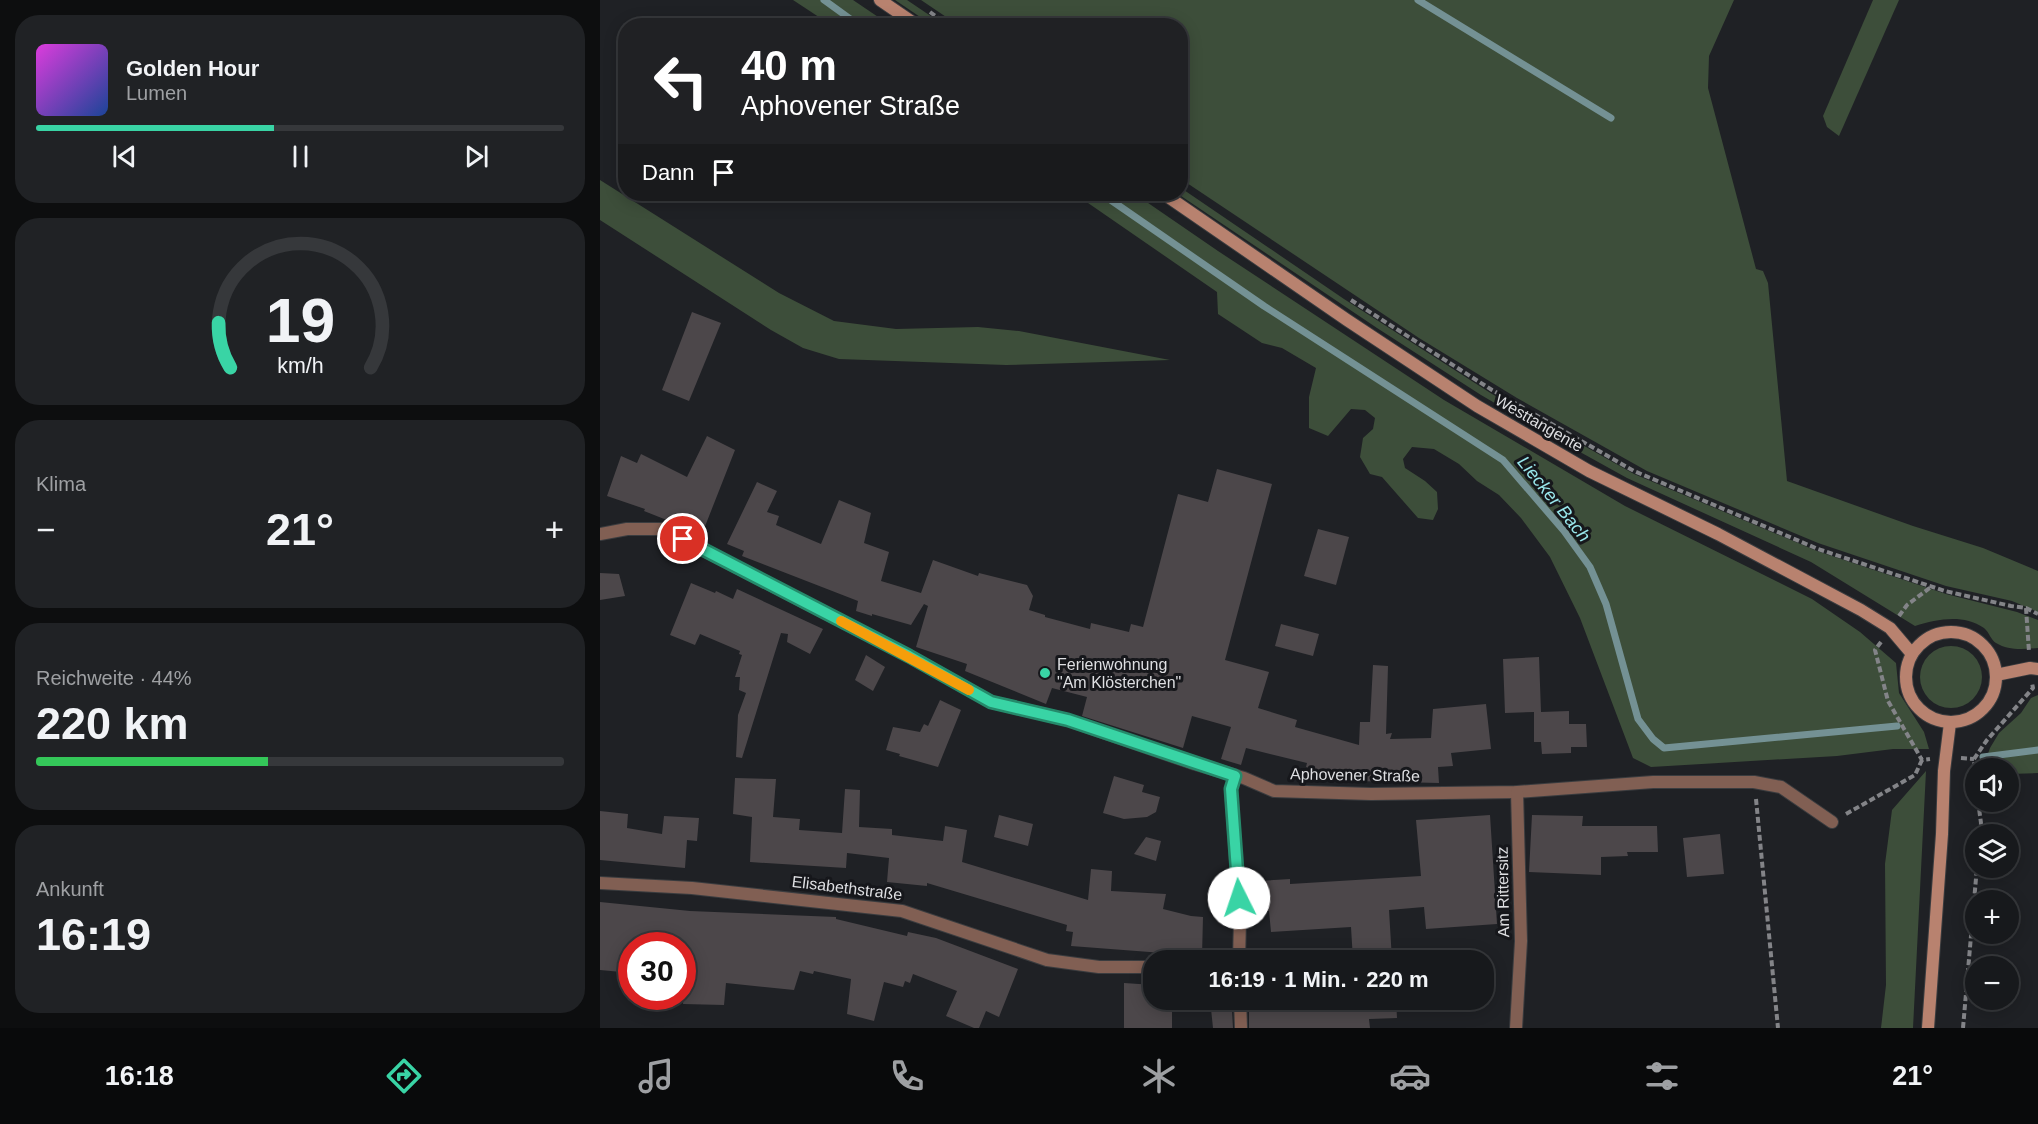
<!DOCTYPE html>
<html lang="de">
<head>
<meta charset="utf-8">
<style>
	:root { --surface:#17191c; --page:#202225; --text:#f1f3f6; --muted:#9ea0a3; --line:#36383b; --accent:#39d4a5 }
	body { margin:0; font-family:Arial,sans-serif; background:var(--page); color:var(--text); height:100vh; display:flex; flex-direction:column; font-size:22px; white-space:nowrap }
	* { box-sizing:border-box; margin:0 }
	p { font-size:20px; color:var(--muted) }
	.icon { flex:none; width:33px; height:33px; fill:none; stroke:currentColor; stroke-width:2; stroke-linecap:round; stroke-linejoin:round }
	.map { position:relative; flex:1; overflow:hidden }
	.sheet { display:flex; flex-direction:column; gap:15px; padding:15px; background:#0d0e0f; width:600px }
	.sheet>* { flex:none }
	.top-card { position:absolute; left:18px; top:18px; width:570px; height:183px; border-radius:24px; box-shadow:0 3px 15px #0003,0 0 0 2px var(--line); background:#202124; color:#fff; overflow:hidden }
	.controls { position:absolute; left:1365px; top:758px; display:grid; gap:12px }
	.controls a { display:grid; place-items:center; width:54px; height:54px; border-radius:50%; background:var(--surface); box-shadow:0 3px 15px #0003,0 0 0 2px var(--line); font-size:30px }
	.speed { position:absolute; left:18px; top:932px; display:flex; gap:12px; font-size:30px; font-weight:700; text-align:center }
	.speed>* { display:grid; place-content:center; width:78px; height:78px; border-radius:50%; background:var(--surface); box-shadow:0 3px 15px #0003,0 0 0 2px var(--line); line-height:1 }
	.speed .limit { border:9px solid #d22; background:#fff; color:#111 }
	.pin { position:absolute; display:grid; place-items:center; width:51px; height:51px; color:#fff; margin:-26px; border:3px solid #fff; border-radius:50%; box-shadow:0 2px 6px #0007 }
	.me { position:absolute; width:66px; margin:-33px; rotate:356deg; stroke-linejoin:round; filter:drop-shadow(0 0 4px #0008) }
	.turn { display:flex; align-items:center; gap:21px; height:126px; padding:0 24px; font-size:27px }
	.turn .icon { width:78px; height:78px; stroke-width:2.5 }
	.turn b { display:block; font-size:42px; line-height:51px }
	.then { display:flex; align-items:center; height:57px; padding:0 24px; background:#0003; gap:12px; font-size:22px }
	.big { font-size:45px; font-weight:600; line-height:1.1 }
	.sheet .tile { flex:1; display:flex; flex-direction:column; justify-content:center; gap:9px; min-width:0; padding:0 21px; border-radius:24px; background:var(--page) }
	.sheet .dial { align-items:center; gap:0 }
	.dial svg { height:156px; overflow:visible; fill:none; stroke:var(--line); stroke-width:7; stroke-linecap:round; text-anchor:middle }
	.dial text { fill:var(--text); stroke:none }
	.song { display:flex; align-items:center; gap:18px }
	.cover { width:72px; height:72px; border-radius:9px; background:linear-gradient(135deg,hsl(300 70% 55%),hsl(220 70% 35%)) }
	.played { height:6px; border-radius:3px; background:linear-gradient(90deg,var(--accent) 45%,var(--line) 45%) }
	.keys { display:flex; justify-content:space-around; direction:ltr }
	.heat { display:flex; justify-content:space-between; align-items:center; font-size:33px; direction:ltr }
	.charge { height:9px; border-radius:4px; background:linear-gradient(90deg,#34c759 44%,var(--line) 0) }
	.trip { position:absolute; left:543px; top:950px; width:351px; height:60px; border-radius:24px; background:var(--surface); box-shadow:0 3px 15px #0003,0 0 0 2px var(--line); font-weight:600; line-height:60px; text-align:center }
	.menu { display:flex; height:96px; justify-content:space-around; align-items:center; background:#090a0b; color:var(--muted) }
	.menu .icon { width:42px; height:42px }
	.menu .selected { color:var(--accent) }
	.menu b { font-size:27px; color:var(--text) }
	main { display:flex; flex:1; min-height:0 }
	.map>svg:first-child { display:block }
	.green { fill:#3d4e3a }
	.lines { fill:none; stroke-linecap:round; stroke-linejoin:round }
	.stream { stroke:#749194; stroke-width:7 }
	.building { fill:#4c474a }
	.street-casing { stroke:#3a3c3f; stroke-width:14 }
	.secondary-casing { stroke:#3a3c3f; stroke-width:14 }
	.path { stroke:#838488; stroke-width:4; stroke-dasharray:6 3; stroke-linecap:butt }
	.street { stroke:#815f53; stroke-width:12 }
	.secondary { stroke:#b8826f; stroke-width:12 }
	.route-casing { stroke:#258a6b; stroke-width:15 }
	.route { stroke:#39d4a5; stroke-width:10 }
	.slow { stroke:#f59e0b; stroke-width:10 }
	.poi-dot { fill:#39d4a5; stroke:#16171b; stroke-width:2 }
	.labels { text-anchor:middle; dominant-baseline:central; stroke-width:6; stroke-linejoin:round; paint-order:stroke }
	.street-label { font-size:16px; fill:#dedfe2; stroke:#16171b }
	.poi-label { font-size:16px; fill:#dedfe2; stroke:#16171b; text-anchor:start }
	.water-label { font-size:18px; font-style:italic; fill:#99e7ec; stroke:#16171b }
</style>
</head>
<body>
<main>
<section class="sheet">
<div class="tile">
<div class="song"><i class="cover"></i><div><b>Golden Hour</b><p>Lumen</p></div></div>
<div class="played"></div>
<div class="keys"><svg class="icon" aria-label="previous" viewBox="0 0 24 24"><path d="M18 5L8 12l10 7zM5 5v14"/></svg><svg class="icon" aria-label="pause" viewBox="0 0 24 24"><path d="M8 5v14M16 5v14"/></svg><svg class="icon" aria-label="next" viewBox="0 0 24 24"><path d="M6 5l10 7-10 7zM19 5v14"/></svg></div>
</div>
<div class="tile dial"><svg viewBox="0 0 100 80">
<path d="M14 69A42 42 0 1 1 86 69"/>
<path d="M14 69A42 42 0 0 1 8 46" stroke="#39d4a5"/>
<text x="50" y="56" font-size="32" font-weight="700">19</text>
<text x="50" y="72" font-size="11">km/h</text>
</svg></div>
<div class="tile"><p>Klima</p>
<div class="heat"><a>−</a><b class="big">21°</b><a>+</a></div>
</div>
<div class="tile"><p>Reichweite · 44%</p><b class="big">220 km</b><div class="charge"></div></div>
<div class="tile"><p>Ankunft</p><b class="big">16:19</b></div>
</section>
<div class="map">
<svg width="1438" height="1028" viewBox="0 0 1438 1028">
	<rect width="100%" height="100%" fill="#1f2125"/>
	<g class="green">
		<polygon points="193,0 253,0 290,25 231,25"/>
		<polygon points="295,0 307,0 344,25 332,25"/>
		<polygon points="321,0 1134,0 1109,56 1108,88 1156,269 1163,271 1168,283 1187,481 1313,526 1383,548 1438,571 1438,612 1412,601 1346,586 1218,543 1047,471 917,398 819,338 581,179 580,26 358,25"/>
		<polygon points="1273,0 1299,0 1239,136 1227,127 1223,116"/>
		<polygon points="0,180 179,293 234,321 296,329 378,327 419,331 570,360 406,365 239,359 203,348 171,330 0,220"/>
		<path d="M581 188 744 299 892 394 1034 474 1217 551 1346 594 1417 612 1438 620V648C1424 649 1409 651 1396 643 1391 640 1389 632 1384 628 1363 614 1338 619 1315 626L1211 562 1027 478 953 437 881 395 777 328 578 194H580Z"/>
		<polygon points="475,194 535,194 618,251 844,400 1025,506 1212,599 1260,632 1296,663 1299,693 1324,732 1329,749 1293,749 1237,756 1051,767 1033,758 980,618 950,557 921,518 899,495 877,481 859,464 834,449 812,447 803,459 805,468 825,481 837,492 838,509 833,520 818,518 782,477 770,474 760,457 763,438 773,429 775,418 765,410 751,409 728,436 709,428 709,397 716,368 682,348 662,343 618,314 617,292"/>
		<circle cx="1351" cy="677" r="31"/>
		<polygon points="1438,695 1438,773 1409,774 1408,768 1383,768 1390,748 1399,733 1421,713 1431,698"/>
		<polygon points="1326,771 1313,1028 1281,1028 1286,985 1285,864 1292,810"/>
	</g>
	<g class="lines">
		<g class="stream">
			<polyline points="224,0 260,26"/>
			<polyline points="818,0 1011,118"/>
			<polyline points="502,194 664,306 903,460 964,531 990,567 1006,604 1038,719 1053,739 1064,748 1297,726"/>
			<polyline points="1383,757 1438,750"/>
		</g>
	</g>
	<g class="building">
		<polygon points="92,312 121,323 89,401 62,390"/>
		<polygon points="107,436 135,450 102,534 44,511 45,509 7,496 21,456 37,463 41,454 87,477"/>
		<polygon points="617,469 672,484 625,660 669,672 658,708 697,720 695,727 759,745 760,722 770,722 773,665 788,666 786,734 792,733 790,739 831,738 833,709 886,704 891,749 851,753 853,766 838,767 839,783 755,781 706,767 707,763 646,748 641,765 621,759 631,727 592,716 583,748 482,716 487,697 452,688 446,704 365,671 367,664 316,647 328,606 324,604 311,625 272,614 272,616 256,611 258,601 142,556 144,551 127,544 157,482 177,491 167,512 179,516 176,525 221,544 239,500 271,513 264,543 289,552 281,581 321,593 333,560 378,576 379,573 427,585 433,596 429,610 445,615 445,617 490,629 491,623 529,632 531,624 543,627 578,494 608,502"/>
		<polygon points="718,529 749,537 736,585 704,576"/>
		<polygon points="0,573 19,574 25,596 0,600"/>
		<polygon points="91,583 115,593 116,591 133,599 137,589 223,629 210,654 187,642 188,634 181,633 142,758 136,757 138,715 146,693 139,690 140,677 135,677 142,655 139,654 140,651 100,634 95,645 70,635"/>
		<polygon points="681,624 719,634 713,656 675,646"/>
		<polygon points="266,655 285,667 273,691 255,680"/>
		<polygon points="939,657 941,712 969,711 969,724 986,724 987,747 971,747 971,753 942,754 941,742 934,742 934,712 905,713 903,659"/>
		<polygon points="340,700 361,710 338,767 299,756 300,754 286,750 293,727 320,732 324,724 328,726"/>
		<polygon points="514,776 544,785 542,792 560,797 556,812 547,817 524,819 503,813"/>
		<polygon points="135,778 176,779 173,817 200,819 199,830 242,833 245,789 260,790 259,827 292,829 292,835 343,841 345,826 367,830 362,862 488,900 491,869 512,871 511,891 566,894 563,909 591,916 603,917 602,956 471,946 473,932 466,931 467,925 327,883 327,886 287,882 289,858 247,853 246,868 150,862 152,817 133,814"/>
		<polygon points="0,811 28,814 27,828 62,834 64,816 99,818 97,841 87,840 85,868 0,860"/>
		<polygon points="399,815 433,824 428,846 394,837"/>
		<polygon points="890,815 897,924 826,929 824,907 789,910 792,960 753,960 751,927 671,932 669,911 662,911 660,881 690,879 690,884 821,876 816,820"/>
		<polygon points="932,815 983,816 982,826 1057,826 1058,852 1027,852 1028,856 1001,857 1001,875 929,872"/>
		<polygon points="1120,834 1124,874 1087,877 1083,838"/>
		<polygon points="546,837 561,841 556,861 534,854"/>
		<polygon points="0,902 90,911 236,917 236,919 307,936 308,932 336,938 418,969 399,1017 386,1011 379,1028 374,1028 346,1016 357,991 313,974 310,983 305,981 303,987 284,982 274,1021 247,1014 251,979 214,971 213,974 200,971 194,990 126,983 124,1005 83,1004 87,963 82,963 82,945 32,945 32,973 0,970"/>
		<polygon points="524,983 554,985 554,999 572,999 572,1028 524,1028"/>
		<polygon points="610,999 629,999 630,1010 632,1010 633,1028 613,1028"/>
		<polygon points="665,999 796,999 797,1018 769,1019 770,1028 649,1028 649,1010 665,1009"/>
	</g>
	<g class="lines">
		<defs>
			<g id="street">
				<polyline points="0,534 27,529 63,529 309,656 391,702 468,720 592,763 644,778 674,791 771,794 917,792 1053,782 1154,782 1181,787 1232,822"/>
				<polyline points="635,776 631,789 640,919 639,960"/>
				<polyline points="0,883 92,888 302,911 447,960 499,967 554,967"/>
				<polyline points="640,999 641,1028"/>
				<polyline points="916,1028 921,941 917,792"/>
			</g>
			<g id="secondary">
				<polyline points="280,0 318,26"/>
				<polyline points="564,194 747,320 877,406 989,471 1118,534 1261,610 1290,628 1312,654"/>
				<circle cx="1351" cy="677" r="45"/>
				<polyline points="1396,675 1430,668 1438,669"/>
				<polyline points="1328,1028 1342,834 1344,771 1350,723"/>
			</g>
		</defs>
		<use href="#street" class="street-casing"/>
		<use href="#secondary" class="secondary-casing"/>
		<g class="path">
			<polyline points="330,12 349,26"/>
			<polyline points="751,300 892,390 1034,471 1218,549 1345,591 1411,606 1426,608 1438,614"/>
			<polyline points="1426,608 1429,652"/>
			<polyline points="1299,616 1307,605 1331,587"/>
			<polyline points="1281,642 1275,650 1288,701 1322,760 1330,759"/>
			<polyline points="1361,758 1374,759"/>
			<polyline points="1376,786 1374,759 1387,740 1433,688 1432,683"/>
			<polyline points="1156,799 1178,1028"/>
			<polyline points="1378,801 1381,823 1380,834"/>
			<polyline points="1246,814 1315,775 1322,760"/>
			<polyline points="1363,1028 1377,867"/>
		</g>
		<use href="#street" class="street"/>
		<use href="#secondary" class="secondary"/>
	</g>
	<g class="lines">
		<defs>
			<polyline id="route" points="83,539 309,656 391,702 468,720 635,776 631,789 639,898"/>
		</defs>
		<use href="#route" class="route-casing"/>
		<use href="#route" class="route"/>
		<polyline class="slow" points="241,621 369,690"/>
	</g>
	<circle class="poi-dot" cx="445" cy="673" r="6"/>
	<g class="labels">
		<g class="street-label">
			<text transform="translate(939 423) rotate(30)">Westtangente</text>
			<text transform="translate(755 775) rotate(1)">Aphovener Straße</text>
			<text transform="translate(247 888) rotate(7)">Elisabethstraße</text>
			<text transform="translate(903 892) rotate(-91)">Am Rittersitz</text>
		</g>
		<g class="poi-label">
			<text x="457" y="664">Ferienwohnung<tspan x="457" dy="18">"Am Klösterchen"</tspan></text>
		</g>
		<g class="water-label">
			<text transform="translate(954 499) rotate(51)">Liecker Bach</text>
		</g>
	</g>
</svg>
<div class="controls">
<a><svg class="icon" aria-label="sound" viewBox="0 0 24 24"><path d="M4 9h4l5-4v14l-5-4H4zM17 9q2 3 0 6"/></svg></a>
<a><svg class="icon" aria-label="layers" viewBox="0 0 24 24"><path d="M12 4l9 5-9 5-9-5zM3 14l9 5 9-5"/></svg></a>
<a>+</a>
<a>−</a>
</div>
<div class="speed"><div class="limit">30</div></div>
<div class="pin" style="left:83px;top:539px;background:#d93025"><svg class="icon" aria-label="arrive" viewBox="0 0 24 24"><path d="M6 21V4h12l-3 4 3 4H6"/></svg></div>
<svg class="me" style="left:639px;top:898px" viewBox="-20 -20 40 40"><circle r="19" fill="#fff"/><path d="M0-13L10 11 0 6-10 11z" fill="#39d4a5"/></svg>
<div class="trip">16:19 · 1 Min. · 220 m</div>
<div class="top-card">
<div class="turn"><svg class="icon" aria-label="left" viewBox="0 0 24 24"><path d="M17 20v-9H6M10 6l-5 5 5 5"/></svg><div><b>40 m</b>Aphovener Straße</div></div>
<div class="then">Dann<svg class="icon" aria-label="arrive" viewBox="0 0 24 24"><path d="M6 21V4h12l-3 4 3 4H6"/></svg></div>
</div>
</div>
</main>
<nav class="menu">
<b>16:18</b>
<svg class="icon selected" aria-label="directions" viewBox="0 0 24 24"><path d="M12 3l9 9-9 9-9-9zM9 14v-3h6M13 9l2 2-2 2"/></svg>
<svg class="icon" aria-label="music" viewBox="0 0 24 24"><path d="M9 18V5l10-2v13"/><circle cx="6" cy="18" r="3"/><circle cx="16" cy="16" r="3"/></svg>
<svg class="icon" aria-label="phone" viewBox="0 0 24 24"><path d="M5 4h4l2 5-3 2q2 4 5 5l2-3 5 2v4C11 20 4 13 5 4z"/></svg>
<svg class="icon" aria-label="climate" viewBox="0 0 24 24"><path d="M12 3v18M4 7l16 10M4 17L20 7"/></svg>
<svg class="icon" aria-label="car" viewBox="0 0 24 24"><path d="M5 17H2v-5l4-1 3-4h7l3 4 3 1v5h-3M9 17h6M6 11h13"/><circle cx="7" cy="17" r="2"/><circle cx="17" cy="17" r="2"/></svg>
<svg class="icon" aria-label="filters" viewBox="0 0 24 24"><path d="M4 7h16M4 17h16"/><circle cx="9" cy="7" r="2"/><circle cx="15" cy="17" r="2"/></svg>
<b>21°</b>
</nav>
</body>
</html>
